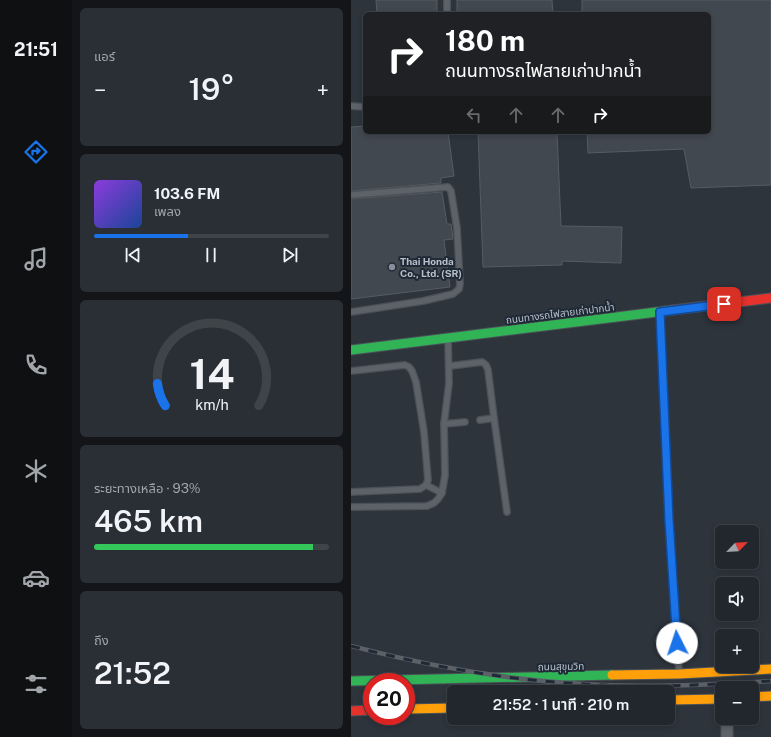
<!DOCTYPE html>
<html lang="th">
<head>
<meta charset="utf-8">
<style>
	:root { --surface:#22272d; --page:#2a2f35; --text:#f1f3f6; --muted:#a2a5aa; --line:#3f4449; --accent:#1a73e8 }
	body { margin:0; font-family:"Public Sans","Noto Sans Thai",sans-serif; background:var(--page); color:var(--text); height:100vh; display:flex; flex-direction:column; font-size:15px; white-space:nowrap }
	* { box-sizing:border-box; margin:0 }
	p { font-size:13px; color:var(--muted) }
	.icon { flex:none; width:22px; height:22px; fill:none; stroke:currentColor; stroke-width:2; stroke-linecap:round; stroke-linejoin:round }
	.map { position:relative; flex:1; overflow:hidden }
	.details { display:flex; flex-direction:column; gap:8px; padding:8px; background:#131519; width:279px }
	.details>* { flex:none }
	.banner { position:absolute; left:12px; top:12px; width:348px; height:122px; border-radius:6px; box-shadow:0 2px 6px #0003,0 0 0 1px var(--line); background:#202124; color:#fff; overflow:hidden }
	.needle { width:26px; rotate:65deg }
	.fabs { position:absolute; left:364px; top:525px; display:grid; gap:8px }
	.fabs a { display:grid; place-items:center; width:44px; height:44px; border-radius:6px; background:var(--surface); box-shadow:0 2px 6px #0003,0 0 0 1px var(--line); font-size:20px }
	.speed { position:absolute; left:12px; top:673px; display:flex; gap:8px; font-size:20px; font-weight:700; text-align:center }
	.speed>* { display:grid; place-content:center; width:52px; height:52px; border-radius:50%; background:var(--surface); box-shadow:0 2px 6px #0003,0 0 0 1px var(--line); line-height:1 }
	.speed .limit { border:6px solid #d22; background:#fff; color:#111 }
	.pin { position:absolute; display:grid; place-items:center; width:34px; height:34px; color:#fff; margin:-17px; border-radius:8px; box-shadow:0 2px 6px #0006 }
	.me { position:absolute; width:44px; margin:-22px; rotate:356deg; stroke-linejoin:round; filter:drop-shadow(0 0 3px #0008) }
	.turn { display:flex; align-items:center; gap:14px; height:84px; padding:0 16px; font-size:18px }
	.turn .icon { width:52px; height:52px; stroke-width:2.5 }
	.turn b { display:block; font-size:28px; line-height:34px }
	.lanes { display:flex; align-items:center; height:38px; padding:0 16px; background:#0003; justify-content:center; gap:20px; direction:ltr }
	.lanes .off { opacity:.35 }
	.big { font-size:30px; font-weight:600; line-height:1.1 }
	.details .tile { flex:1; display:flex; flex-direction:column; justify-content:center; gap:6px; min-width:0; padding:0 14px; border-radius:6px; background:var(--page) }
	.details .dial { align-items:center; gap:0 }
	.dial svg { height:104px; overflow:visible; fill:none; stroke:var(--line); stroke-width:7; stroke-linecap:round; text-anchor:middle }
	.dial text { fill:var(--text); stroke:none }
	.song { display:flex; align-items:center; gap:12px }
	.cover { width:48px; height:48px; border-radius:6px; background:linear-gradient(135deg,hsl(270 70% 55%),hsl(220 70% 35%)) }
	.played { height:4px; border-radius:2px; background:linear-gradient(90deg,var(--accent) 40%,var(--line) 40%) }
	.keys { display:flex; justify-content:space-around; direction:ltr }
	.heat { display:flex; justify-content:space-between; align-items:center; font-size:22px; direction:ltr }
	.charge { height:6px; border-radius:3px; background:linear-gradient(90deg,#34c759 93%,var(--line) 0) }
	.trip { position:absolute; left:96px; top:685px; width:228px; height:40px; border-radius:6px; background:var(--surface); box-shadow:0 2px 6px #0003,0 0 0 1px var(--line); font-weight:600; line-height:40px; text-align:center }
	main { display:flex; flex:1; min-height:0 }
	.menu { display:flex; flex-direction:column; width:72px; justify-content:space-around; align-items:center; background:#0e1012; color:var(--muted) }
	.menu .icon { width:28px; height:28px }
	.menu .on { color:var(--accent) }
	.menu b { font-size:18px; color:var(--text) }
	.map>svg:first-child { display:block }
	.building { fill:#424850; stroke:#555c63 }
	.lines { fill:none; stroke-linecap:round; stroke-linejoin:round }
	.lane-casing { stroke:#4b5158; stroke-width:8 }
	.street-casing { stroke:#4b5158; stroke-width:13 }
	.fast-casing { stroke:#4b5158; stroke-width:11 }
	.slow-casing { stroke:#4b5158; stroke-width:11 }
	.jam-casing { stroke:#4b5158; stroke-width:11 }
	.lane { stroke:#5d6269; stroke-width:5.5 }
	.street { stroke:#5d6269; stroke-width:11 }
	.fast { stroke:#30b455; stroke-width:9 }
	.slow { stroke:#ff9f0a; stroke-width:9 }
	.jam { stroke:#e5322d; stroke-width:9 }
	.rail-casing { stroke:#5c6167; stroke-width:4.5 }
	.rail { stroke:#202a37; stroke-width:3; stroke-dasharray:9; stroke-linecap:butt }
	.route-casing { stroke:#114b97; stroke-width:10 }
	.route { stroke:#1a73e8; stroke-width:7 }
	.poi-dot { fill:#879099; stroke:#202a37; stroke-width:1.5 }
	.labels { text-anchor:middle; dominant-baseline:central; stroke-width:4; stroke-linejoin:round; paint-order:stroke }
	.poi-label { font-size:10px; font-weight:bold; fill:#b8c1cb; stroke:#202a37; text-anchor:start }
	.street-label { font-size:10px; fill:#b8c1cb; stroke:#202a37 }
</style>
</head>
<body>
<main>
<nav class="menu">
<b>21:51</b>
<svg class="icon on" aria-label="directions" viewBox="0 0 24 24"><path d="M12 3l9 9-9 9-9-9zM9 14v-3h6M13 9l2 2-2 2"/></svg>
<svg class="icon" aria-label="music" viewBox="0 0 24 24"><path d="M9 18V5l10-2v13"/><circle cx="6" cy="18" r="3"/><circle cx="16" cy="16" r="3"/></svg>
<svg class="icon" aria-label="phone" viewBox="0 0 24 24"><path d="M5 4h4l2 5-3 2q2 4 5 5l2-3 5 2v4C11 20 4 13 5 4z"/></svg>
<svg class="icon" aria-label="climate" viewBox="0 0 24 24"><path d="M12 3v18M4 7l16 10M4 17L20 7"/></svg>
<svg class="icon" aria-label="car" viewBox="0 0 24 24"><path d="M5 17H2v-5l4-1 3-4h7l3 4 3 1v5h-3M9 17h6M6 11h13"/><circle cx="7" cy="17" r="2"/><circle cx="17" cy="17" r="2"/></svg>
<svg class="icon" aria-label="filters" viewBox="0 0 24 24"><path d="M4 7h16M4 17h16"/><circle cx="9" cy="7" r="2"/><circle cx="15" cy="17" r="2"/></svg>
</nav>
<section class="details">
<div class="tile"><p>แอร์</p>
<div class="heat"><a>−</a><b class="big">19°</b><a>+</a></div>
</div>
<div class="tile">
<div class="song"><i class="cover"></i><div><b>103.6 FM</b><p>เพลง</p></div></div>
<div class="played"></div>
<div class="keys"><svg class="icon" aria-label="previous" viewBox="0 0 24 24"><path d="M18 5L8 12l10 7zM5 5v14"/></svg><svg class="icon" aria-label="pause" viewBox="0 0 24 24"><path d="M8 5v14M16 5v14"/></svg><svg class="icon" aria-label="next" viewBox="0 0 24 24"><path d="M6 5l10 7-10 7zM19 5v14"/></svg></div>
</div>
<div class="tile dial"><svg viewBox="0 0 100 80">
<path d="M14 69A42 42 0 1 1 86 69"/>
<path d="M14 69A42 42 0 0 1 8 52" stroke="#1a73e8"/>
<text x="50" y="56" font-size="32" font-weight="700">14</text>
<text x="50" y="72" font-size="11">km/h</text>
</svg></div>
<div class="tile"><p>ระยะทางเหลือ · 93%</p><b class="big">465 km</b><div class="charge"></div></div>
<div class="tile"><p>ถึง</p><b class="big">21:52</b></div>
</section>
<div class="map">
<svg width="420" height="737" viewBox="0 0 420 737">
	<rect width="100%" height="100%" fill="#2d343c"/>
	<g class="building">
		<polygon points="25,0 86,0 86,14 26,14"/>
		<polygon points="106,0 201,0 202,14 106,14"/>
		<polygon points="231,0 420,0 420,185 340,188 333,149 237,153 236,132 358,132 358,14 231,14"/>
		<polygon points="14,126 14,132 97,132 103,176 90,178 90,183 0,191 0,127"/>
		<polygon points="127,132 206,132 210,226 271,227 270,263 211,261 211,265 132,267"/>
		<polygon points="91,192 96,224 100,224 102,238 102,239 93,240 99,287 0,299 0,199"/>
	</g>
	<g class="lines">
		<defs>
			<g id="lane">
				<polyline points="96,0 96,14"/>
				<polyline points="0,106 14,107"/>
				<polyline points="0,195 97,187 100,191 106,228 109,284 108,289 102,294 72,301 0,312"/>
				<polyline points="309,312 318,520 328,671"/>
				<polyline points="99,366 131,362 135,365 137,370 143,418 129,420"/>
				<polyline points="0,371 54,365 58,367 61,371 65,382 73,432 77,480 75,485 69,489 0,492"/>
				<polyline points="143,418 156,512"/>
				<polyline points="93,424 114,422"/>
				<polyline points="75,485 91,493"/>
				<polyline points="0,507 76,506 83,503 87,499 91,493 94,475 93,424 98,383 97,338"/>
			</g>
			<polyline id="street" points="376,737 376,718"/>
			<g id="fast">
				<polyline points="0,350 322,310"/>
				<polyline points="0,681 261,675"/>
			</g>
			<g id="slow">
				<polyline points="261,675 328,674 420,669"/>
				<polyline points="401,697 420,696"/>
				<polyline points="317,700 371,699"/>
				<polyline points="55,709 103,708"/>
			</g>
			<g id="jam">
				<polyline points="322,310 420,298"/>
				<polyline points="0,711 21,710"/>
			</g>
		</defs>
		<use href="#lane" class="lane-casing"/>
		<use href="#street" class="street-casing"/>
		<use href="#fast" class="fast-casing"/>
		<use href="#slow" class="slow-casing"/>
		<use href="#jam" class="jam-casing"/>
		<use href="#lane" class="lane"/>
		<use href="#street" class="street"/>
		<use href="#fast" class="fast"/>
		<use href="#slow" class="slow"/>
		<use href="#jam" class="jam"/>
		<defs>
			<path id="rail" d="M0 646C76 666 154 680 233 684 295 688 358 685 420 681"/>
		</defs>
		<use href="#rail" class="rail-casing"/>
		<use href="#rail" class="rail"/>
	</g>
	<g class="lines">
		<defs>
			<polyline id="route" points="326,643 318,520 309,312 373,304"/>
		</defs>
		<use href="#route" class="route-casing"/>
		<use href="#route" class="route"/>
	</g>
	<circle class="poi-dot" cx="41" cy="267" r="4"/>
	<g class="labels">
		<g class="poi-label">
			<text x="49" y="261">Thai Honda<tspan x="49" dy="12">Co., Ltd. (SR)</tspan></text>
		</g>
		<g class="street-label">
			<text transform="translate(209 313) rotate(-7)">ถนนทางรถไฟสายเก่าปากน้ำ</text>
			<text transform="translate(210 666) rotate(-1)">ถนนสุขุมวิท</text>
		</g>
	</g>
</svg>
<div class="fabs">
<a><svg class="needle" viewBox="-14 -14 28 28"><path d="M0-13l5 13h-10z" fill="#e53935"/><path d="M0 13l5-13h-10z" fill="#a2a5aa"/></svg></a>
<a><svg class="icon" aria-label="sound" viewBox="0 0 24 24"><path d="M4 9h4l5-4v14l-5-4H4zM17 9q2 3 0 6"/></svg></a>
<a>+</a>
<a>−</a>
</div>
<div class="speed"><div class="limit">20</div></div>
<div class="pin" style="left:373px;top:304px;background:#d93025"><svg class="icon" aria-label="arrive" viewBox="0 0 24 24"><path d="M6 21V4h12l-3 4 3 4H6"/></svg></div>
<svg class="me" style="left:326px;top:643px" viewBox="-20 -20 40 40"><circle r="19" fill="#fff"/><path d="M0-13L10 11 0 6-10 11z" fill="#1a73e8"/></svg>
<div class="trip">21:52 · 1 นาที · 210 m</div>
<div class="banner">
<div class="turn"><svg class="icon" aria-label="right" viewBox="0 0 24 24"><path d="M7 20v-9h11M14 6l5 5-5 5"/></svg><div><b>180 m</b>ถนนทางรถไฟสายเก่าปากน้ำ</div></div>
<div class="lanes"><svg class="icon off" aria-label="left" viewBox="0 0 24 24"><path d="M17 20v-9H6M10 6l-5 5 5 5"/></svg><svg class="icon off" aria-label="ahead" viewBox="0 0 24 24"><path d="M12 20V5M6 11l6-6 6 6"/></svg><svg class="icon off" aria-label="ahead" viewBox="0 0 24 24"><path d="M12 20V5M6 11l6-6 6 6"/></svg><svg class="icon" aria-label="right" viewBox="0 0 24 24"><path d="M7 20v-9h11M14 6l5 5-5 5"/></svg></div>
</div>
</div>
</main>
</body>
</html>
